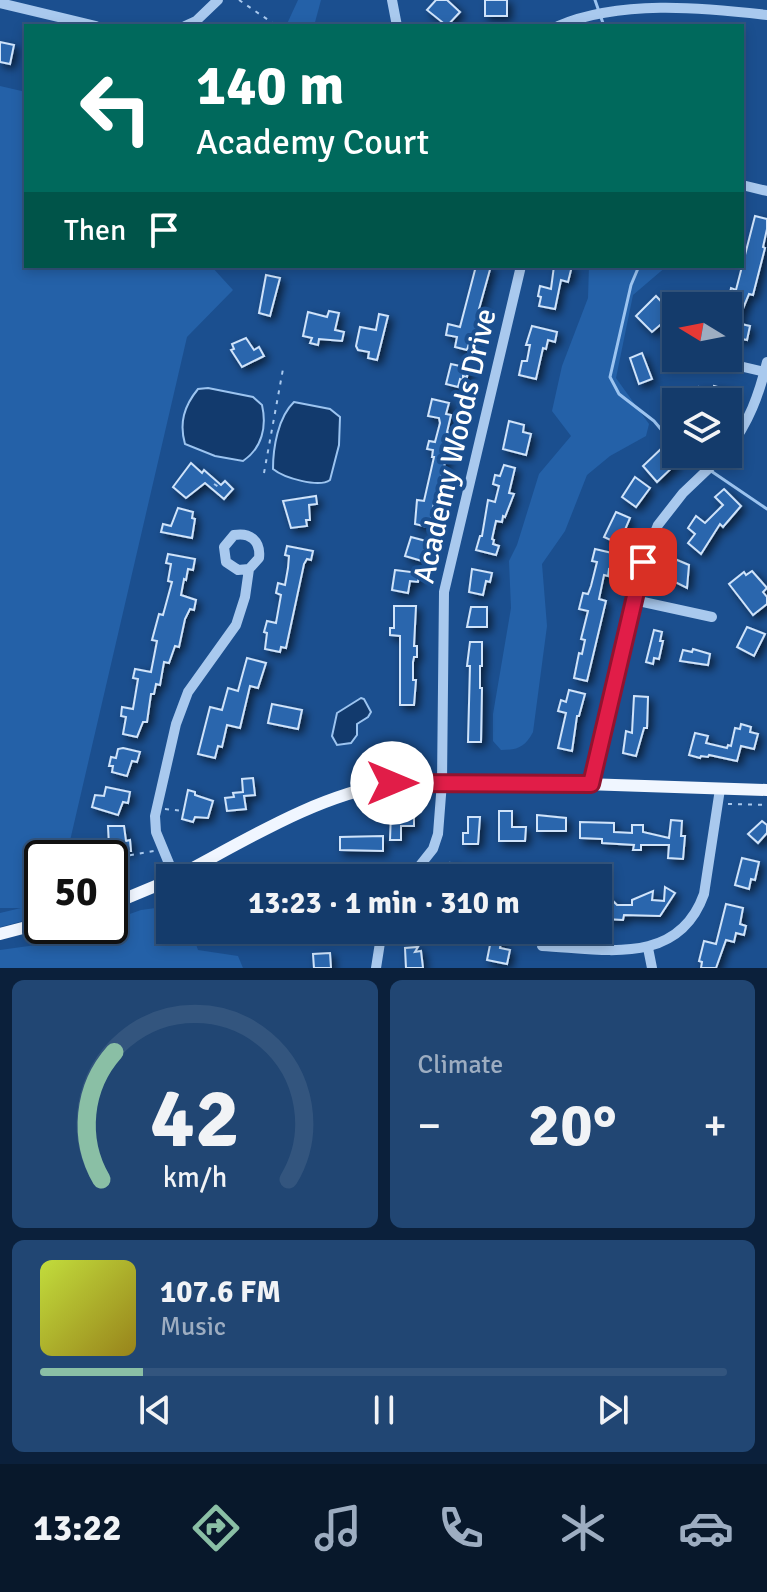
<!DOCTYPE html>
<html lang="en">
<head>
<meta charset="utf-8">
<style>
	:root { --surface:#143b6b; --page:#214673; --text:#f1f3f6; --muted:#9dadc1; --line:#33557e; --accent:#8abfa5 }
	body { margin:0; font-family:Signika,sans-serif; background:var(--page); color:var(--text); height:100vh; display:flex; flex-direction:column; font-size:30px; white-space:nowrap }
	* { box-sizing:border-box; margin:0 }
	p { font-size:26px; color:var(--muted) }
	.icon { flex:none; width:44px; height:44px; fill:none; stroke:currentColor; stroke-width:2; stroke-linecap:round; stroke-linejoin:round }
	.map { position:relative; height:968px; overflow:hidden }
	.details { display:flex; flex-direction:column; gap:12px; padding:12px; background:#0b203b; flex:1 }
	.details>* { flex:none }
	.top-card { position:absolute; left:24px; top:24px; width:720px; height:244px; border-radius:0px; box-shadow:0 4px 12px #0003,0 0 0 2px var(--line); background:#00695c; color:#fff; overflow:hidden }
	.needle { width:52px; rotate:280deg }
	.buttons { position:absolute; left:662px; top:292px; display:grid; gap:16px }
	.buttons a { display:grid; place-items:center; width:80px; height:80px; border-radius:0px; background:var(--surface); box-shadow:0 4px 12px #0003,0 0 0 2px var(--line); font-size:40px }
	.speed { position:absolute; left:24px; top:840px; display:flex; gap:16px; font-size:40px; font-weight:700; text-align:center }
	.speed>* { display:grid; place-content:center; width:104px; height:104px; border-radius:50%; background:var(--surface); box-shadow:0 4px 12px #0003,0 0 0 2px var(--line); line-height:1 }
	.speed .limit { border:4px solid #111; border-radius:12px; background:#fff; color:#111 }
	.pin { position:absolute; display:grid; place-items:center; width:68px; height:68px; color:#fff; margin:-34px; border-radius:16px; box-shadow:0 4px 12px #0006 }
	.me { position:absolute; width:88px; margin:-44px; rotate:90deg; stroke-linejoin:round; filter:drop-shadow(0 0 6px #0008) }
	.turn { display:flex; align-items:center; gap:28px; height:168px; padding:0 40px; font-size:36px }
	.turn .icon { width:104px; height:104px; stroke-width:2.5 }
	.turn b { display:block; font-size:56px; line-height:68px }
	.then { display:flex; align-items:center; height:76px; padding:0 40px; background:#0003; gap:16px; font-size:30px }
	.big { font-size:60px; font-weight:700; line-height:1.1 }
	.details .tile { flex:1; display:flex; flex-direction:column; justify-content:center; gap:12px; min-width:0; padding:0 28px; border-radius:12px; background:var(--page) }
	.details .dial { align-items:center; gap:0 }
	.dial svg { height:208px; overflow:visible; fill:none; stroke:var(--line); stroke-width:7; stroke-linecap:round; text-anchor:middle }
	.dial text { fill:var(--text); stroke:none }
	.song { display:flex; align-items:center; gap:24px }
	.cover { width:96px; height:96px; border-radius:12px; background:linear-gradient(135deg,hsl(70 70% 55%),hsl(50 70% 35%)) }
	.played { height:8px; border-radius:4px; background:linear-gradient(90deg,var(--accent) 15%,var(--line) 15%) }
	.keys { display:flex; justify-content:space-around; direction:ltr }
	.heat { display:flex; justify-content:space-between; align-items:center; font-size:44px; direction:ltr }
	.details .tiles { flex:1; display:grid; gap:12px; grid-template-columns:1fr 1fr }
	.tile:last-child { grid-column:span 2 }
	.trip { position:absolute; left:156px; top:864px; width:456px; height:80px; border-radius:0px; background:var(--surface); box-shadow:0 4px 12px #0003,0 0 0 2px var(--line); font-weight:700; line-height:80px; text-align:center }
	.menu { display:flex; height:128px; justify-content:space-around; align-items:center; background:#08182b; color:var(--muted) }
	.menu .icon { width:56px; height:56px }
	.menu .current { color:var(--accent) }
	.menu b { font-size:36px; color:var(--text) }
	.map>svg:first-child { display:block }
	.green { fill:#2461a8 }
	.water { fill:#123a6d; stroke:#9cc4f0; stroke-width:2 }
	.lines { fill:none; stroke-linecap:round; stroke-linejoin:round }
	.stream { stroke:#9cc4f0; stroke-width:3 }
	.building { fill:#2a66ad; stroke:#cfe3fa; stroke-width:2; filter:url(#shadow) }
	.path { stroke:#a9c9ee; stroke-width:2; stroke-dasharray:4 6; stroke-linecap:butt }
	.minor { stroke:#a9c9ee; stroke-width:10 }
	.major { stroke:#f0f6ff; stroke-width:12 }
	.route-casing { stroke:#92132f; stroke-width:20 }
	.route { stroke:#e11d48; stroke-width:14 }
	.labels { text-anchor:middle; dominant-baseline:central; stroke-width:8; stroke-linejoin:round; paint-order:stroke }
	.street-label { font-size:30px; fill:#fff; stroke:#1b4f8f }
</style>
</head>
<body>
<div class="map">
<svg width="767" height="968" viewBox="0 0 767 968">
	<defs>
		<filter id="shadow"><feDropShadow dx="4" dy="4" stdDeviation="4" flood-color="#0009"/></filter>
	</defs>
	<rect width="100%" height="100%" fill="#1b4f8f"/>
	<g class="green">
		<polygon points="298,0 321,0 314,26 286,26"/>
		<polygon points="0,86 26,92 26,266 211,266 233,290 187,337 66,858 42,858 42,916 0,927 0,913 21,908 0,908"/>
		<path d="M589 266H667L633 295 616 378 649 424 646 436 610 456 587 475 565 531 542 564 547 626 533 732C525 747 518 750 501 750L493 741V714L511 608 509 561 517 545 539 474 571 436 552 411 562 366 588 298Z"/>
		<polygon points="170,906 170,930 191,930 198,950 238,956 243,968 0,968 0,950 36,945 94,926 110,926 110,921 141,910"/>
	</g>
	<g class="water">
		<path d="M208 388 253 397 262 405C267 427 262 448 243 461L215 456 185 444C179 423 184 406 198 389Z"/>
		<path d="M294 402 330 409 340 417 339 445 330 480C319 488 284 478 273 469 273 448 278 417 294 402Z"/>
		<polygon points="361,698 364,699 371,712 368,717 357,724 357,735 351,743 337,745 332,736 337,713"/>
	</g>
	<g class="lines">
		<g class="stream">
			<polyline points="595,0 604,26"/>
			<polyline points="639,266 631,285 610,377 619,394 654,421 676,447"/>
			<polyline points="684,454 704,467"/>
			<polyline points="711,471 767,509"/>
		</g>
	</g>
	<g class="building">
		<polygon points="436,0 447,0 460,12 447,26 427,10"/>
		<rect x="485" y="0" width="22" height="16"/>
		<polygon points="0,42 14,45 10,64 0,62"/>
		<polygon points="755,216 767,219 767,229 763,247 765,248 753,295 749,294 737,323 750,326 747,340 728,336 728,315 733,299 729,298 731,288 736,290"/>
		<polygon points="476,266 491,266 479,309 483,310 476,342 470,340 467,350 455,347 457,337 446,335 448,324 460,327"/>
		<polygon points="554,266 572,266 568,282 561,280 555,309 539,306 541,297 538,296 540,286 551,289"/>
		<polygon points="266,275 280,278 270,316 259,313"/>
		<polygon points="656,296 673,314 652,332 636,316"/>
		<polygon points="329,311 339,313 335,330 344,332 342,341 319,339 318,345 310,343 312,338 303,336 308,312 327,317"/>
		<polygon points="379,314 388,316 377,360 368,358 369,352 358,350 356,346 360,327 376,330"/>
		<polygon points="532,326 557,332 555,342 548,340 546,349 543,348 536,379 519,375 522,361 527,361 530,345 526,345"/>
		<polygon points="246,338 254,350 259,347 264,356 242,367 231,350 234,349 232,344"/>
		<polygon points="642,353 652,379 639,384 630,358"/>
		<polygon points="451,364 469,368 467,377 463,376 463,380 460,379 458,387 446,384"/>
		<polygon points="714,386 731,391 728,402 703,402 703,399 696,397 699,387 713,390"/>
		<polygon points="432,399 449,403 446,414 451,415 447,432 453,433 432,511 435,512 433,519 431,518 428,527 415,524 417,500 424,501 434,457 432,457 433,450 427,449 429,441 435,442 440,423 439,418 428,416"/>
		<polygon points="509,421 524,425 523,432 531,434 526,455 503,449"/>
		<polygon points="663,447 677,463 657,482 643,466"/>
		<polygon points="191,463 202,473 204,470 221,485 225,481 233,489 224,499 205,483 186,498 173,487"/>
		<polygon points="504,465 515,468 509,493 514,494 505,517 503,516 502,522 496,521 492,539 494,540 493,544 499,546 496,555 476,550 480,536 482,536 488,500 495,502 499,486 493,484 495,475 500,476"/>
		<polygon points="635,477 650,488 636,507 622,497"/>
		<polygon points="724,489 741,506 723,527 720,524 701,554 688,543 695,534 688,528 696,516 705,523 723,505 715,497"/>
		<polygon points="316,496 317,504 309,505 310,520 306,520 307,526 291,528 283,501"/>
		<polygon points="178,508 193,512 192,518 195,519 192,538 161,532 163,524 171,526"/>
		<polygon points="616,512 630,518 619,544 604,537"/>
		<polygon points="411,537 426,541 422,561 405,556"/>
		<polygon points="287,546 313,551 311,560 307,559 304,564 286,648 281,647 280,652 265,649 267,633 264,632 267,621 276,623 281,595 276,593 278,583 285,585 288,568 289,556 285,555"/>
		<polygon points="595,549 612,553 611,557 615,557 612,570 609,569 608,576 604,575 599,599 606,601 587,681 574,678 579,653 582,654 585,640 581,639 588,611 579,609 583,593 588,594 591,586 597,562 592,561"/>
		<polygon points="168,554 195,559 193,570 188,569 186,580 184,579 181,595 196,600 194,610 190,609 185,619 179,647 175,646 169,663 164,662 160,685 156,684 154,694 151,694 147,722 143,722 137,737 123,734 126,717 121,716 122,707 133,709 138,679 133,678 135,669 151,672 157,641 152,640 159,614 163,615 172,582 168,581 171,564 166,563"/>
		<polygon points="670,557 689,565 687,588 669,579 672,569 667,568"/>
		<polygon points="472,569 492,573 490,582 486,581 483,595 469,592"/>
		<polygon points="395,570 419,573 418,582 410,581 408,593 392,590"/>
		<polygon points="752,571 767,588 763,592 767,597 767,604 753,615 729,584 744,572 746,575"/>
		<polygon points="394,606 416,606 414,646 417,646 417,657 414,657 413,662 413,680 416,680 414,705 400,705 400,636 390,635 390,628 394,628"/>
		<polygon points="471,607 487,607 487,627 467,627"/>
		<polygon points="747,627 765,634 754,656 737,647"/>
		<polygon points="654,630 662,632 660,641 663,641 659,659 654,658 653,664 646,662"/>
		<polygon points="470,642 482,642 482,666 480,666 480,688 482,688 481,742 468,742 470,666 467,666"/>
		<polygon points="693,649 710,654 708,665 680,661 683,650 692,652"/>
		<polygon points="247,658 266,663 258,688 250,686 240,728 227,725 222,747 218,746 215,758 198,754 210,707 222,710 228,688 238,691"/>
		<polygon points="569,690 585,694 579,716 577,716 572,751 558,748 566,713 558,711 561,700 566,702"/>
		<polygon points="634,696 648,697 647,728 644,728 636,756 623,753 626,731 632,733"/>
		<polygon points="272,704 302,710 298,729 268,723"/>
		<polygon points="741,724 751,727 750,732 758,734 754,749 741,746 737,761 709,755 708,757 701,756 700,758 689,755 695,733 708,736 706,743 727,748 728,745 731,746 735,728 740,729"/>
		<polygon points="123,748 140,752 137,762 132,761 127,776 112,772 113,766 109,766 111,757 116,758 118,749"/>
		<polygon points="373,753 383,754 383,767 362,767 362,758 370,758"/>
		<polygon points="253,778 255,795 244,796 246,809 227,811 225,798 234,797 233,793 243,792 242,779"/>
		<polygon points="106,787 130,792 128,803 123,802 118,815 92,807 95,795 104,796"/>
		<polygon points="188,790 195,792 195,795 213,801 208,818 195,817 193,822 182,819"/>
		<polygon points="499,811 512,811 512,827 526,827 525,841 499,841"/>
		<polygon points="391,813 414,813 414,826 401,826 401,840 390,840"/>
		<polygon points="537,815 566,818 566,831 537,831"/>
		<polygon points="468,817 480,817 478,844 463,844 463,833 468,833"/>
		<polygon points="671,820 682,821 681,836 685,836 683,859 668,858 669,845 641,845 641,850 633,850 634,845 602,843 602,839 580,838 580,822 614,823 614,832 632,833 632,825 643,825 643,832 669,838"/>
		<polygon points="762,821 767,825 767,833 758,843 748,834"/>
		<polygon points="108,826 124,826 126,841 130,840 131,851 116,851 116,846 109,846"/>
		<polygon points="383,836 383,851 340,850 340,837"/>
		<polygon points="96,850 97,858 66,858 66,853"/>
		<polygon points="742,858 759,862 755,880 751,879 749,889 735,885"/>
		<polygon points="450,863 467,872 463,878 442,878"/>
		<polygon points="665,887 675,893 660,916 624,915 623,920 606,919 606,915 598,915 598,902 604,903 609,897 617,905 632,905 632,900 653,891 652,900 664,901"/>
		<polygon points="726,904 743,908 740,924 746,926 744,935 736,933 734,942 726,940 716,968 701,968 702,962 699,961 704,941 716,944"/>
		<polygon points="493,930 503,931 500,948 510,950 507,964 487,960"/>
		<polygon points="418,947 415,952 421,951 423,968 406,968 405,948"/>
		<polygon points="330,953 331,968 314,968 313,954"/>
	</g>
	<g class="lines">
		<g class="path">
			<polyline points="239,0 277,26"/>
			<polyline points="264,473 283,369"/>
			<polyline points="214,484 219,487"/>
			<polyline points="728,804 767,805"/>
			<polyline points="165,809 184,811"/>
			<polyline points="125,851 125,856 154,851"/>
		</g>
		<g class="minor">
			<polyline points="392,0 397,26"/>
			<polyline points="0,3 96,26"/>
			<polyline points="185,26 196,21 218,0"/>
			<path d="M558 26C619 0 700 7 767 15"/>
			<polyline points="742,185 767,191"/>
			<polyline points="705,358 765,372"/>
			<path d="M728 450C749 422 759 395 767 362"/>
			<polyline points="634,600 712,617"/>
			<polyline points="591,784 643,562 658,525 683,493 724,454"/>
			<path d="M175 878 156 832 155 816 176 724 188 692 236 625 245 597 249 569 259 558C261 541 250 532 234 535L224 547 226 562 238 570 249 569"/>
			<polyline points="410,878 433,849 438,834 442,782 444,592 521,266"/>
			<path d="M542 946C604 949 678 967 704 894L720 789"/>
			<polyline points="648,948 652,968"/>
			<polyline points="376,968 382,930"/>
		</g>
		<g class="major">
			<path d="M174 878C245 841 312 797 392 783L585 784 767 790"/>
			<polyline points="110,905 170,880"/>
			<polyline points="0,934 42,923"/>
		</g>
	</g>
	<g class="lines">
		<defs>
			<polyline id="route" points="392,783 591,784 643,562"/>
		</defs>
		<use href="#route" class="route-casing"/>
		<use href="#route" class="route"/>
	</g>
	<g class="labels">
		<g class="street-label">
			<text transform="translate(455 446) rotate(-77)">Academy Woods Drive</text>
		</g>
	</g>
</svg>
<div class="buttons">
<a><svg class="needle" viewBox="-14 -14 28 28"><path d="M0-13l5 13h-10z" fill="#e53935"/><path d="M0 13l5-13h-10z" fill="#9dadc1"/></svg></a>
<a><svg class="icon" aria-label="layers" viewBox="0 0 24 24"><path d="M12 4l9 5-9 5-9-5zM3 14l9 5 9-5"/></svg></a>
</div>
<div class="speed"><div class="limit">50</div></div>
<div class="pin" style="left:643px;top:562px;background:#d93025"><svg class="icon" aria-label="arrive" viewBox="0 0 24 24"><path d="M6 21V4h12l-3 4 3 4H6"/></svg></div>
<svg class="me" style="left:392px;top:783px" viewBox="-20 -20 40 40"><circle r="19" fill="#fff"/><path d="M0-13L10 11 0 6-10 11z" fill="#e11d48"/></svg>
<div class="trip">13:23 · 1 min · 310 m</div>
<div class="top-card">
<div class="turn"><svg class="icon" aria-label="left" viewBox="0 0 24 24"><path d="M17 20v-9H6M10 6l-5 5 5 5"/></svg><div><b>140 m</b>Academy Court</div></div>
<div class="then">Then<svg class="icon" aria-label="arrive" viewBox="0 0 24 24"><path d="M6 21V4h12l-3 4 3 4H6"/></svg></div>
</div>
</div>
<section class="details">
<div class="tiles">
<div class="tile dial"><svg viewBox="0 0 100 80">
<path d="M14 69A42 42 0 1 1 86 69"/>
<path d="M14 69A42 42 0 0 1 19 20" stroke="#8abfa5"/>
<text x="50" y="56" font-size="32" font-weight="700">42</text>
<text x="50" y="72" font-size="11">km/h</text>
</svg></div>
<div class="tile"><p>Climate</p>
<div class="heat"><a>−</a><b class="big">20°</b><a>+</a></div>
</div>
<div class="tile">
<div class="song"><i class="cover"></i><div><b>107.6 FM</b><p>Music</p></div></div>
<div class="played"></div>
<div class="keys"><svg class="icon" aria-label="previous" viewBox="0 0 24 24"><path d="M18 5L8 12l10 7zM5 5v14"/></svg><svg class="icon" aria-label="pause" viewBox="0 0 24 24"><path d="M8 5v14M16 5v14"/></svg><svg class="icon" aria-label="next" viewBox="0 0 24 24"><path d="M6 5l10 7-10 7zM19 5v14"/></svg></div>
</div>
</div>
</section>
<nav class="menu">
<b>13:22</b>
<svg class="icon current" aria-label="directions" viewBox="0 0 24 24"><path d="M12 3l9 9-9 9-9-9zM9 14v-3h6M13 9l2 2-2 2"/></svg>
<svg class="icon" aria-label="music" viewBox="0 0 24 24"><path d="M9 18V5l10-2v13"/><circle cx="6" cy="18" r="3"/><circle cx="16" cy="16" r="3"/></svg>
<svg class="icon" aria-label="phone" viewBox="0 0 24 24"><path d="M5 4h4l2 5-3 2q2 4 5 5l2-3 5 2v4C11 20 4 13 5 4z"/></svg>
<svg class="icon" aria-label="climate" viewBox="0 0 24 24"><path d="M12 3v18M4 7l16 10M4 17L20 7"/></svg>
<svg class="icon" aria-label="car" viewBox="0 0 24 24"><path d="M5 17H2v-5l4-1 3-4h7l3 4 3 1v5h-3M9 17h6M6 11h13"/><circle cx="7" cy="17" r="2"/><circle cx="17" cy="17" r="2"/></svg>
</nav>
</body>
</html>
